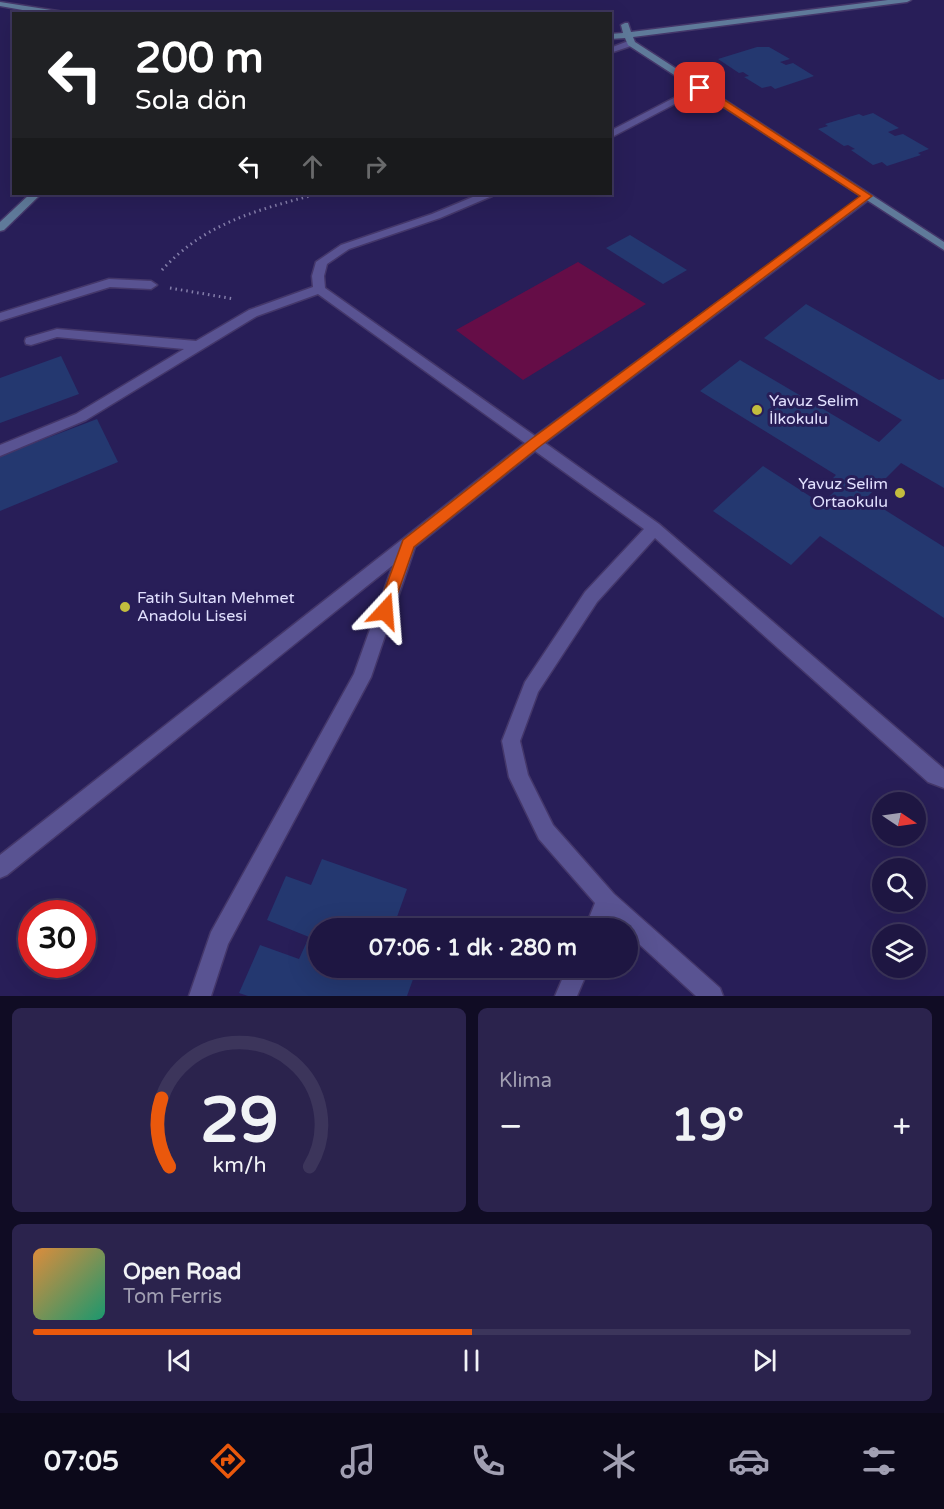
<!DOCTYPE html>
<html lang="tr">
<head>
<meta charset="utf-8">
<style>
	:root { --surface:#1e1642; --page:#2b234d; --text:#f1f3f6; --muted:#a19fb2; --line:#3c355b; --accent:#ea580c }
	body { margin:0; font-family:"Varela Round",sans-serif; background:var(--page); color:var(--text); height:100vh; display:flex; flex-direction:column; font-size:22px; white-space:nowrap }
	* { box-sizing:border-box; margin:0 }
	p { font-size:20px; color:var(--muted) }
	.icon { flex:none; width:33px; height:33px; fill:none; stroke:currentColor; stroke-width:2; stroke-linecap:round; stroke-linejoin:round }
	.map { position:relative; height:996px; overflow:hidden }
	.details { display:flex; flex-direction:column; gap:12px; padding:12px; background:#100c24; flex:1 }
	.details>* { flex:none }
	.top-card { position:absolute; left:12px; top:12px; width:600px; height:183px; border-radius:0px; box-shadow:0 6px 24px #0002,0 0 0 2px var(--line); background:#202124; color:#fff; overflow:hidden }
	.needle { width:39px; rotate:103deg }
	.controls { position:absolute; left:872px; top:792px; display:grid; gap:12px }
	.controls a { display:grid; place-items:center; width:54px; height:54px; border-radius:50%; background:var(--surface); box-shadow:0 6px 24px #0002,0 0 0 2px var(--line); font-size:30px }
	.speed { position:absolute; left:18px; top:900px; display:flex; gap:12px; font-size:30px; font-weight:700; text-align:center }
	.speed>* { display:grid; place-content:center; width:78px; height:78px; border-radius:50%; background:var(--surface); box-shadow:0 6px 24px #0002,0 0 0 2px var(--line); line-height:1 }
	.speed .limit { border:9px solid #d22; background:#fff; color:#111 }
	.pin { position:absolute; display:grid; place-items:center; width:51px; height:51px; color:#fff; margin:-26px; border-radius:12px; box-shadow:0 3px 9px #0006 }
	.me { position:absolute; width:66px; margin:-33px; rotate:19deg; stroke-linejoin:round; filter:drop-shadow(0 0 4px #0008) }
	.turn { display:flex; align-items:center; gap:21px; height:126px; padding:0 24px; font-size:27px }
	.turn .icon { width:78px; height:78px; stroke-width:2.5 }
	.turn b { display:block; font-size:42px; line-height:51px }
	.lanes { display:flex; align-items:center; height:57px; padding:0 24px; background:#0003; justify-content:center; gap:30px; direction:ltr }
	.lanes .off { opacity:.35 }
	.big { font-size:45px; font-weight:800; line-height:1.1 }
	.details .tile { flex:1; display:flex; flex-direction:column; justify-content:center; gap:9px; min-width:0; padding:0 21px; border-radius:9px; background:var(--page) }
	.details .dial { align-items:center; gap:0 }
	.dial svg { height:156px; overflow:visible; fill:none; stroke:var(--line); stroke-width:7; stroke-linecap:round; text-anchor:middle }
	.dial text { fill:var(--text); stroke:none }
	.song { display:flex; align-items:center; gap:18px }
	.cover { width:72px; height:72px; border-radius:9px; background:linear-gradient(135deg,hsl(30 70% 55%),hsl(160 70% 35%)) }
	.played { height:6px; border-radius:3px; background:linear-gradient(90deg,var(--accent) 50%,var(--line) 50%) }
	.keys { display:flex; justify-content:space-around; direction:ltr }
	.heat { display:flex; justify-content:space-between; align-items:center; font-size:33px; direction:ltr }
	.details .tiles { flex:1; display:grid; gap:12px; grid-template-columns:1fr 1fr }
	.tile:last-child { grid-column:span 2 }
	.trip { position:absolute; left:308px; top:918px; width:330px; height:60px; border-radius:30px; background:var(--surface); box-shadow:0 6px 24px #0002,0 0 0 2px var(--line); font-weight:800; line-height:60px; text-align:center }
	.dock { display:flex; height:96px; justify-content:space-around; align-items:center; background:#0c091a; color:var(--muted) }
	.dock .icon { width:42px; height:42px }
	.dock .current { color:var(--accent) }
	.dock b { font-size:27px; color:var(--text) }
	.map>svg:first-child { display:block }
	.green { fill:#650d47 }
	.building { fill:#243870 }
	.lines { fill:none; stroke-linecap:round; stroke-linejoin:round }
	.street-casing { stroke:#44376a; stroke-width:3 }
	.secondary-casing { stroke:#44376a; stroke-width:3 }
	.path { stroke:#847eaa; stroke-width:3; stroke-dasharray:1.5 4; stroke-linecap:butt }
	.street { fill:#595392; fill-rule:evenodd }
	.secondary { fill:#5f7a9a; fill-rule:evenodd }
	.route { fill:#ea580c; stroke:#983908; stroke-width:1.5 }
	.poi-dot { fill:#c3bd3e; stroke:#281e58; stroke-width:2 }
	.labels { text-anchor:middle; dominant-baseline:central; stroke-width:6; stroke-linejoin:round; paint-order:stroke }
	.poi-label { font-size:16px; fill:#e1e0fe; stroke:#281e58; text-anchor:start }
</style>
</head>
<body>
<div class="map">
<svg width="944" height="996" viewBox="0 0 944 996">
	<rect width="100%" height="100%" fill="#281e58"/>
	<polygon class="green" points="578,262 646,304 523,380 456,330"/>
	<g class="building">
		<polygon points="757,47 769,47 790,59 780,62 786,65 793,63 814,76 775,89 771,86 762,88 744,77 749,76 743,72 739,73 718,59"/>
		<polygon points="873,113 899,128 888,132 895,136 903,134 929,149 918,153 921,155 887,166 882,162 873,165 851,150 855,149 848,145 844,146 818,129 828,126 825,124 859,114 863,116"/>
		<polygon points="630,235 687,270 663,284 606,248"/>
		<polygon points="806,304 939,380 944,379 944,488 901,463 866,498 944,547 944,618 820,536 791,565 713,511 763,466 822,504 835,491 826,485 836,475 700,391 740,360 879,442 902,420 764,338"/>
		<polygon points="61,356 79,394 0,423 0,378"/>
		<polygon points="97,419 118,462 0,511 0,456"/>
		<polygon points="322,859 407,889 393,928 318,928 318,968 417,968 407,996 248,996 239,993 260,945 299,959 309,937 267,920 286,876 311,885"/>
	</g>
	<g class="lines">
		<defs>
			<g id="street">
				<polygon points="631,40 635,43 634,45 610,53 610,48"/>
				<polygon points="697,86 705,88 610,138 610,131"/>
				<polygon points="867,193 872,196 871,198 545,443 659,524 944,769 944,788 928,782 655,538 597,602 538,692 520,741 528,775 553,825 614,894 720,988 723,996 696,996 627,933 627,928 622,928 610,918 606,928 585,928 595,903 539,839 509,777 502,741 525,682 585,592 644,529 535,451 415,547 371,677 228,944 211,996 189,996 211,932 354,674 393,565 7,875 0,878 0,855 525,443 318,294 257,316 86,420 0,456 0,445 76,414 184,349 57,337 31,345 26,344 25,341 26,338 57,329 196,341 249,310 313,287 312,276 316,262 341,245 432,214 480,194 493,194 492,196 440,218 349,249 327,264 324,276 325,288 535,436"/>
				<polygon points="109,279 151,281 157,285 151,289 110,287 0,321 0,313"/>
				<polygon points="567,968 589,968 577,996 555,996"/>
			</g>
			<g id="secondary">
				<polygon points="888,0 911,0 907,2 633,37 635,42 944,242 944,250 628,45 625,38 610,39 610,34 623,33 621,25 625,23 628,23 631,32"/>
				<polygon points="0,2 64,12 68,14 45,14 0,6"/>
				<polygon points="30,194 41,194 4,230 0,231 0,222"/>
			</g>
		</defs>
		<use href="#street" class="street-casing"/>
		<use href="#secondary" class="secondary-casing"/>
		<g class="path">
			<path d="M162 270C205 223 257 210 317 194"/>
			<polyline points="170,288 234,299"/>
		</g>
		<use href="#street" class="street"/>
		<use href="#secondary" class="secondary"/>
	</g>
	<polygon class="route" points="697,86 703,86 872,196 539,447 414,547 390,615 385,617 380,615 377,611 403,540 530,440 860,196 697,90"/>
	<g class="poi-dot">
		<circle cx="757" cy="410" r="6"/>
		<circle cx="900" cy="493" r="6"/>
		<circle cx="125" cy="607" r="6"/>
	</g>
	<g class="labels">
		<g class="poi-label">
			<text x="769" y="401">Yavuz Selim<tspan x="769" dy="18">İlkokulu</tspan></text>
			<text x="888" y="484" text-anchor="end">Yavuz Selim<tspan x="888" dy="18">Ortaokulu</tspan></text>
			<text x="137" y="598">Fatih Sultan Mehmet<tspan x="137" dy="18">Anadolu Lisesi</tspan></text>
		</g>
	</g>
</svg>
<div class="controls">
<a><svg class="needle" viewBox="-14 -14 28 28"><path d="M0-13l5 13h-10z" fill="#e53935"/><path d="M0 13l5-13h-10z" fill="#a19fb2"/></svg></a>
<a><svg class="icon" aria-label="search" viewBox="0 0 24 24"><circle cx="10" cy="10" r="6"/><path d="M15 15l6 6"/></svg></a>
<a><svg class="icon" aria-label="layers" viewBox="0 0 24 24"><path d="M12 4l9 5-9 5-9-5zM3 14l9 5 9-5"/></svg></a>
</div>
<div class="speed"><div class="limit">30</div></div>
<div class="pin" style="left:700px;top:88px;background:#d93025"><svg class="icon" aria-label="arrive" viewBox="0 0 24 24"><path d="M6 21V4h12l-3 4 3 4H6"/></svg></div>
<svg class="me" style="left:385px;top:611px" viewBox="-20 -20 40 40"><path d="M0-17L14 15 0 8-14 15z" fill="#ea580c" stroke="#fff" stroke-width="4"/></svg>
<div class="trip">07:06 · 1 dk · 280 m</div>
<div class="top-card">
<div class="turn"><svg class="icon" aria-label="left" viewBox="0 0 24 24"><path d="M17 20v-9H6M10 6l-5 5 5 5"/></svg><div><b>200 m</b>Sola dön</div></div>
<div class="lanes"><svg class="icon" aria-label="left" viewBox="0 0 24 24"><path d="M17 20v-9H6M10 6l-5 5 5 5"/></svg><svg class="icon off" aria-label="ahead" viewBox="0 0 24 24"><path d="M12 20V5M6 11l6-6 6 6"/></svg><svg class="icon off" aria-label="right" viewBox="0 0 24 24"><path d="M7 20v-9h11M14 6l5 5-5 5"/></svg></div>
</div>
</div>
<section class="details">
<div class="tiles">
<div class="tile dial"><svg viewBox="0 0 100 80">
<path d="M14 69A42 42 0 1 1 86 69"/>
<path d="M14 69A42 42 0 0 1 10 34" stroke="#ea580c"/>
<text x="50" y="56" font-size="32" font-weight="700">29</text>
<text x="50" y="72" font-size="11">km/h</text>
</svg></div>
<div class="tile"><p>Klima</p>
<div class="heat"><a>−</a><b class="big">19°</b><a>+</a></div>
</div>
<div class="tile">
<div class="song"><i class="cover"></i><div><b>Open Road</b><p>Tom Ferris</p></div></div>
<div class="played"></div>
<div class="keys"><svg class="icon" aria-label="previous" viewBox="0 0 24 24"><path d="M18 5L8 12l10 7zM5 5v14"/></svg><svg class="icon" aria-label="pause" viewBox="0 0 24 24"><path d="M8 5v14M16 5v14"/></svg><svg class="icon" aria-label="next" viewBox="0 0 24 24"><path d="M6 5l10 7-10 7zM19 5v14"/></svg></div>
</div>
</div>
</section>
<nav class="dock">
<b>07:05</b>
<svg class="icon current" aria-label="directions" viewBox="0 0 24 24"><path d="M12 3l9 9-9 9-9-9zM9 14v-3h6M13 9l2 2-2 2"/></svg>
<svg class="icon" aria-label="music" viewBox="0 0 24 24"><path d="M9 18V5l10-2v13"/><circle cx="6" cy="18" r="3"/><circle cx="16" cy="16" r="3"/></svg>
<svg class="icon" aria-label="phone" viewBox="0 0 24 24"><path d="M5 4h4l2 5-3 2q2 4 5 5l2-3 5 2v4C11 20 4 13 5 4z"/></svg>
<svg class="icon" aria-label="climate" viewBox="0 0 24 24"><path d="M12 3v18M4 7l16 10M4 17L20 7"/></svg>
<svg class="icon" aria-label="car" viewBox="0 0 24 24"><path d="M5 17H2v-5l4-1 3-4h7l3 4 3 1v5h-3M9 17h6M6 11h13"/><circle cx="7" cy="17" r="2"/><circle cx="17" cy="17" r="2"/></svg>
<svg class="icon" aria-label="filters" viewBox="0 0 24 24"><path d="M4 7h16M4 17h16"/><circle cx="9" cy="7" r="2"/><circle cx="15" cy="17" r="2"/></svg>
</nav>
</body>
</html>
